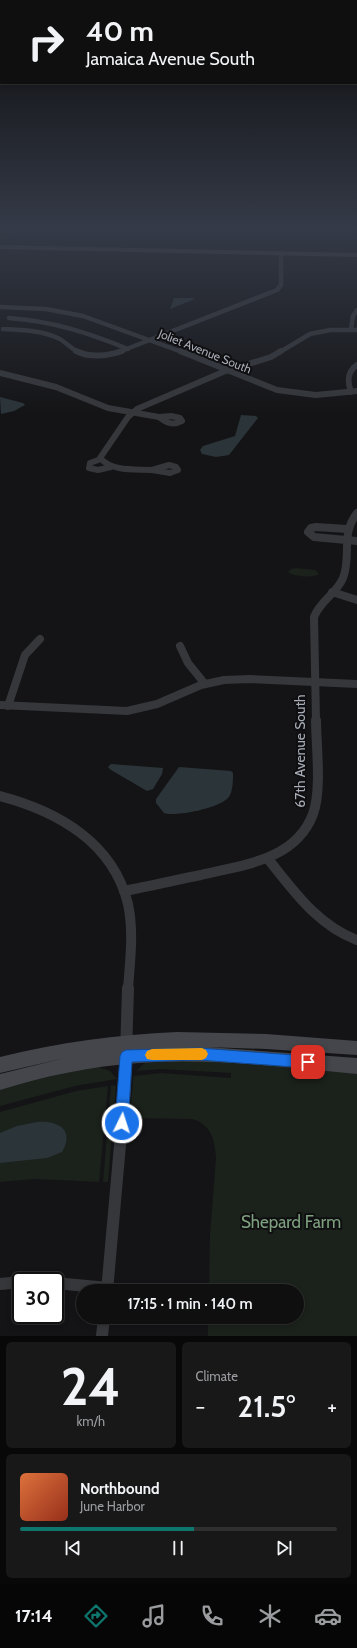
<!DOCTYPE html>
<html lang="en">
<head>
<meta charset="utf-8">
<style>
	:root { --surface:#0f0f10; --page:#181819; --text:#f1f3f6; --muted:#9b9c9f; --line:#2f2f30; --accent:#0f766e }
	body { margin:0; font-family:Cabin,sans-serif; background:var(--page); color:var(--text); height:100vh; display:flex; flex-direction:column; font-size:15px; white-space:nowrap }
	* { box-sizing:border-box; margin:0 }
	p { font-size:13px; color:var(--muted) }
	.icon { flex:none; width:22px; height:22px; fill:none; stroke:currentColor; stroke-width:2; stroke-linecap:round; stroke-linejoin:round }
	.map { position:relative; height:1336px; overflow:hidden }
	.sheet { display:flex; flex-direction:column; gap:6px; padding:6px; background:#080809; flex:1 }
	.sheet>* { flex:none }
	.top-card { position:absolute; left:0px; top:0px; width:357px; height:84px; box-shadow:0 2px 6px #0003,0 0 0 1px var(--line); background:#0f0f10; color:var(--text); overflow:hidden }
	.speed { position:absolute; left:12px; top:1272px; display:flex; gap:8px; font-size:20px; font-weight:700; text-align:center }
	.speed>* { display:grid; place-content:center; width:52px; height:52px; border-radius:50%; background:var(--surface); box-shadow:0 2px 6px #0003,0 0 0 1px var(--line); line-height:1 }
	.speed .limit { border:2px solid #111; border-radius:6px; background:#fff; color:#111 }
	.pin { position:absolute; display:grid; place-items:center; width:34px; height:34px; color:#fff; margin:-17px; border-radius:8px; box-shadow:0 2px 6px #0006 }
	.me { position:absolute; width:44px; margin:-22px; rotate:4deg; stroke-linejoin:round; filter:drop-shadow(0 0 3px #0008) }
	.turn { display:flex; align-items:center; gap:14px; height:84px; padding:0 20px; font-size:18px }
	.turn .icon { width:52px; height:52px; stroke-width:2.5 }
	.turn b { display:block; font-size:28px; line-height:34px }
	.big { font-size:30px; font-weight:600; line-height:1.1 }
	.sheet .widget { flex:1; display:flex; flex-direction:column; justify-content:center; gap:6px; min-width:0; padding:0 14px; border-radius:6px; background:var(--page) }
	.sheet .dial { align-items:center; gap:0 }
	.dial b { font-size:52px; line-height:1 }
	.song { display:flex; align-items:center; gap:12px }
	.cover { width:48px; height:48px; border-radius:6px; background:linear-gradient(135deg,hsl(20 70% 55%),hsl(10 70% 35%)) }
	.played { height:4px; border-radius:2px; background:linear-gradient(90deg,var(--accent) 55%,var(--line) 55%) }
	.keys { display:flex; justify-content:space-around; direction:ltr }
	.heat { display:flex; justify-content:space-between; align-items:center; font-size:22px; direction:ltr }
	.sheet .tiles { flex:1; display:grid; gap:6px; grid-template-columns:1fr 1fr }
	.widget:last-child { grid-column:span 2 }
	.trip { position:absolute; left:76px; top:1284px; width:228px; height:40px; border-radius:20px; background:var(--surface); box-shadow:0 2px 6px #0003,0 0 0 1px var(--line); font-weight:600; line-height:40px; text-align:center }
	.menu { display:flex; height:64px; justify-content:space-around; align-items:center; background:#060606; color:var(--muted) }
	.menu .icon { width:28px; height:28px }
	.menu .on { color:var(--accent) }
	.menu b { font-size:18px; color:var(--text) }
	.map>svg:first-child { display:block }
	.green { fill:#1b211b }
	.water { fill:#2b3439 }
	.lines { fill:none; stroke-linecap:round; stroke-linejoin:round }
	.street-far4 { stroke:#35373b; stroke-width:4.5 }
	.street-far3 { stroke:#35373b; stroke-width:6 }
	.street-far2 { stroke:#35373b; stroke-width:8 }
	.street-far1 { stroke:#35373b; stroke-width:10 }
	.street { stroke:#35373b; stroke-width:12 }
	.secondary { fill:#44464b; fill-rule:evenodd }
	.route { fill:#1a73e8; stroke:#114b97 }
	.slow { fill:#f59e0b }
	.labels { text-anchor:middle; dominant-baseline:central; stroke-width:4; stroke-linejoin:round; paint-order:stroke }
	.far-street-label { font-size:12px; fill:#a7acb6; stroke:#0f0f11 }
	.street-label { font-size:14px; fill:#a7acb6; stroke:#0f0f11 }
	.near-park-label { font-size:17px; fill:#7ea07f; stroke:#0f0f11 }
</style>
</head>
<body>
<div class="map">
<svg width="357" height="1336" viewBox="0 0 357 1336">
	<rect width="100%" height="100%" fill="#141416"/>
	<g class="green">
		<polygon points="2,227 17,227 5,243 0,243 0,229"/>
		<path d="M297 568 315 570 319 574C315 578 293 577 288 572L291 569Z"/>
		<path d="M172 1058 357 1071V1336H208V1317H297V1291H209L210 1235 216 1158C215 1140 211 1124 192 1119L130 1118 133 1080 134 1076 161 1073 231 1078V1073L161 1069 136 1071 147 1061Z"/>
		<polygon points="95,1066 110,1071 117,1079 75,1086 0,1106 0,1087"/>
		<polygon points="111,1085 116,1086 108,1182 103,1182"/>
		<polygon points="108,1086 99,1182 35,1179 0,1182 0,1112 76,1091"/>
	</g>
	<g class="water">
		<polygon points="174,298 193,298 195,299 170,309"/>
		<polygon points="0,397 23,403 25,405 14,411 1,414"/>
		<polygon points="241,415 256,416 258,418 229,455 216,457 202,454 200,450 203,446 235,436"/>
		<polygon points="111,764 163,768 162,774 153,789 147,791 111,770 108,767"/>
		<path d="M179 767 231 771 233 773C233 781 233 792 228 798 219 808 176 817 164 813L156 803V799Z"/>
		<path d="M37 1122C58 1120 75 1130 62 1152L47 1158 0 1163V1133L17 1126Z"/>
	</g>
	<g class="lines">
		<g class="street-far4">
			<polyline points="0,307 46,309 83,316 182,352"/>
			<path d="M9 318C52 321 89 333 128 349"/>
			<path d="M3 329C22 330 42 330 60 339 66 343 71 348 78 352"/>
			<polyline points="351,329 353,316 357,310"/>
			<polyline points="119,352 277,290 281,285 281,253"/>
			<polyline points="280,352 310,334 330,330 357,330"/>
		</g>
		<g class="street-far3">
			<path d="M76 351C90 358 108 356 122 351"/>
			<polyline points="180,351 277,390 316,395 357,391"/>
			<polyline points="0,373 56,387 108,408 159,417"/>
			<path d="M351 392C347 381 347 372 357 365"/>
			<path d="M171 416 180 418 182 421C173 426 167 423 159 417Z"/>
			<polyline points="101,459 90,463 89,468 98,470 111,467"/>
			<polygon points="169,465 176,467 178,470 170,473 152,470"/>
			<path d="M152 470C134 469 113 472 100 458L128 417 137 409 223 372 271 357 281 351"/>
		</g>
		<g class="street-far2">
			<polyline points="347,529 316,527 311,528 308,532 314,537 357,541"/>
			<polyline points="332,592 357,600"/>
			<polyline points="180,646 188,663 205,684"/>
			<polyline points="0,705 127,711 157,704 201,685 224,680 250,679 357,684"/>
			<polyline points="8,706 25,655 40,639"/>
			<path d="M316 721 314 617C320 601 337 593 343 578 352 555 340 535 357 513"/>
		</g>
		<g class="street-far1">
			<path d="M0 796C57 811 113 842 128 904 134 932 130 961 128 989"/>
			<path d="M268 859C294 891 317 925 357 940"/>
			<path d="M124 891C150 886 176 880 201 875 243 865 296 860 313 814 322 790 316 745 316 720"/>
		</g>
		<g class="street">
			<polyline points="55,1283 108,1288"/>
			<polyline points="0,1284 21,1282"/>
			<polyline points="107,1291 125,1089 128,988"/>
			<polyline points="102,1336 104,1317"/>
		</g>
		<g class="secondary">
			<polygon points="0,245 357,253 357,257 0,249"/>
			<path d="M177 1032 266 1034 357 1041V1055L266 1049 207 1047 357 1058V1074C285 1067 212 1058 139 1063 92 1066 45 1076 0 1090V1074L65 1058 0 1073V1057C60 1042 116 1035 177 1032Z"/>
		</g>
	</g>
	<linearGradient id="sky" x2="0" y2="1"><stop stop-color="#0b0b0c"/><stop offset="0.55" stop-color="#343a47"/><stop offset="1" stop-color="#343a47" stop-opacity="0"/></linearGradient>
	<rect width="357" height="414" fill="url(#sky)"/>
	<polygon class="route" points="199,1048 308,1056 313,1058 315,1062 313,1066 308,1068 199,1060 132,1062 128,1123 126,1128 122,1129 117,1128 115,1123 120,1056 122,1052 126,1050"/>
	<polygon class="slow" points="202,1048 206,1050 208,1054 206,1058 202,1060 152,1060 147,1059 145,1055 147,1051 152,1049"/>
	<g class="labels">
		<g class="far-street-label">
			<text transform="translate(205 351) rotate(22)">Joliet Avenue South</text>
		</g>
		<g class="street-label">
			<text transform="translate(300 751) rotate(-90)">67th Avenue South</text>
		</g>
		<g class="near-park-label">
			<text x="291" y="1222">Shepard Farm</text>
		</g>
	</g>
</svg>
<div class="speed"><div class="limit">30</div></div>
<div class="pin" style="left:308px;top:1062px;background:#d93025"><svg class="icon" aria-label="arrive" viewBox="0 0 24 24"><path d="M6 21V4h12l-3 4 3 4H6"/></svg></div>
<svg class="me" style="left:122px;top:1123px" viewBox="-20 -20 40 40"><circle r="17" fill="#1a73e8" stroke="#fff" stroke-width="3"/><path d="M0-11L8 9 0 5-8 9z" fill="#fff"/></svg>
<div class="trip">17:15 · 1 min · 140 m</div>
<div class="top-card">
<div class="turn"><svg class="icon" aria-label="right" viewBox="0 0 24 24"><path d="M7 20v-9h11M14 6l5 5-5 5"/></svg><div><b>40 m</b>Jamaica Avenue South</div></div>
</div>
</div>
<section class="sheet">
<div class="tiles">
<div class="widget dial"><b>24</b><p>km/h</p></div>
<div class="widget"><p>Climate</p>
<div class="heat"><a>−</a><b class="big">21.5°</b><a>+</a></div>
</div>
<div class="widget">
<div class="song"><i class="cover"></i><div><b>Northbound</b><p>June Harbor</p></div></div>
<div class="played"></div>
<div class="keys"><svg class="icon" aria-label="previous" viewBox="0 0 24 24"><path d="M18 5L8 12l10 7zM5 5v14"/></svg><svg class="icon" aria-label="pause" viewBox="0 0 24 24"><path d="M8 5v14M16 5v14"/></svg><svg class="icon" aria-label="next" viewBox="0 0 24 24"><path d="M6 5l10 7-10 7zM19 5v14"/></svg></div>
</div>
</div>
</section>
<nav class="menu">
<b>17:14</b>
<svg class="icon on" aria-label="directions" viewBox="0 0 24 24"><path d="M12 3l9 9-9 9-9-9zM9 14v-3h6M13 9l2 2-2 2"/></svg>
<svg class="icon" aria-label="music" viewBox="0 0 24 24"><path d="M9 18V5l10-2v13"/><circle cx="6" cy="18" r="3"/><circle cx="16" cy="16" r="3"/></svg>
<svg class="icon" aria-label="phone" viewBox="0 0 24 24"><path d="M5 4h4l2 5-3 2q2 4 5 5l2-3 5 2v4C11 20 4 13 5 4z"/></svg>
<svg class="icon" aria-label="climate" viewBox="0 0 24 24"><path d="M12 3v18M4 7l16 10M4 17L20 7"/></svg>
<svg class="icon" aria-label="car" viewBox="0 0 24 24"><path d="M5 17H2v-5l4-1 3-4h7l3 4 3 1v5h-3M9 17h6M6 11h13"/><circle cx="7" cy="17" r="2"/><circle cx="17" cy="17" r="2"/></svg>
</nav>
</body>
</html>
